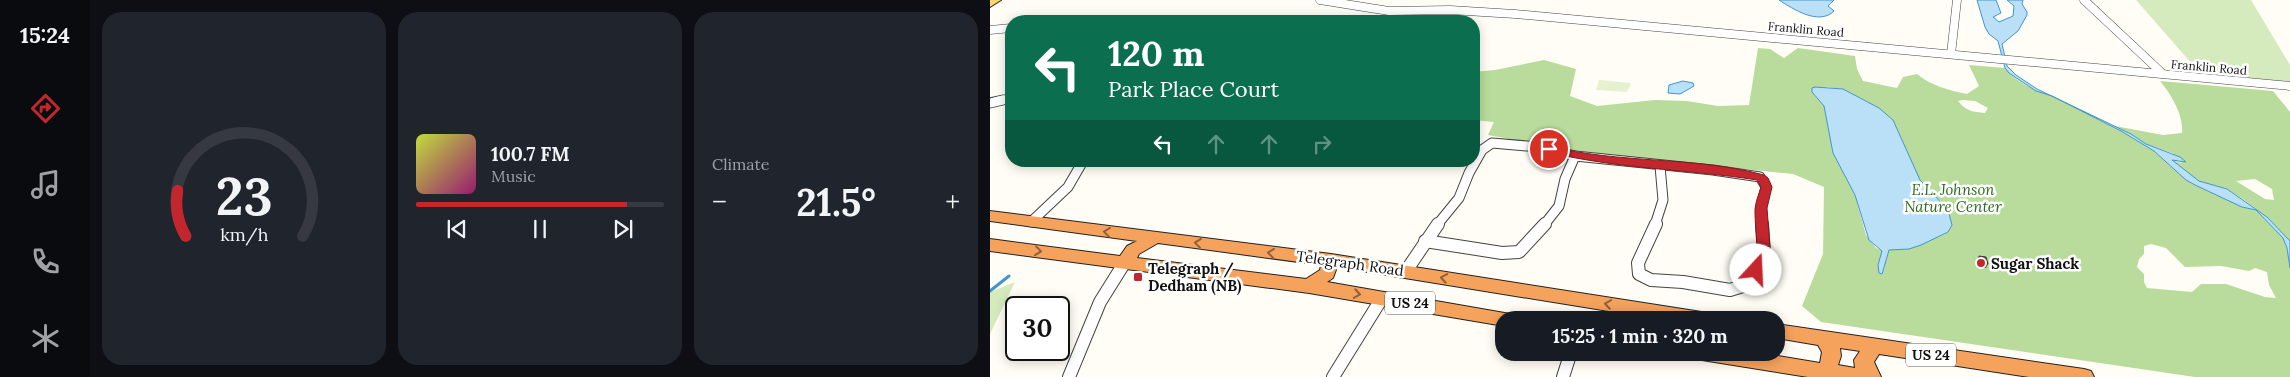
<!DOCTYPE html>
<html lang="en">
<head>
<meta charset="utf-8">
<style>
	:root { --surface:#171b24; --page:#20242c; --text:#f1f3f6; --muted:#9ea1a6; --line:#363941; --accent:#c4262e }
	body { margin:0; font-family:Lora,serif; background:var(--page); color:var(--text); height:100vh; display:flex; flex-direction:column; font-size:19px; white-space:nowrap }
	* { box-sizing:border-box; margin:0 }
	p { font-size:16px; color:var(--muted) }
	.icon { flex:none; width:28px; height:28px; fill:none; stroke:currentColor; stroke-width:2; stroke-linecap:round; stroke-linejoin:round }
	.map { position:relative; flex:1; overflow:hidden }
	.drawer { display:flex; flex-direction:column; gap:12px; padding:12px; background:#0d0f14; width:900px }
	.drawer>* { flex:none }
	.top-card { position:absolute; left:15px; top:15px; width:475px; height:152px; border-radius:20px; box-shadow:0 2px 12px #0003; background:#0b6e4f; color:#fff; overflow:hidden }
	.speed { position:absolute; left:15px; top:296px; display:flex; gap:10px; font-size:25px; font-weight:700; text-align:center }
	.speed>* { display:grid; place-content:center; width:65px; height:65px; border-radius:50%; background:var(--surface); box-shadow:0 2px 12px #0003; line-height:1 }
	.speed .limit { border:2px solid #111; border-radius:8px; background:#fff; color:#111 }
	.pin { position:absolute; display:grid; place-items:center; width:42px; height:42px; color:#fff; margin:-21px; border:2px solid #fff; border-radius:50%; box-shadow:0 1px 5px #0007 }
	.me { position:absolute; width:55px; margin:-28px; rotate:20deg; stroke-linejoin:round; filter:drop-shadow(0 0 4px #0008) }
	.turn { display:flex; align-items:center; gap:18px; height:105px; padding:0 20px; font-size:22px }
	.turn .icon { width:65px; height:65px; stroke-width:2.5 }
	.turn b { display:block; font-size:35px; line-height:42px }
	.lanes { display:flex; align-items:center; height:48px; padding:0 20px; background:#0003; justify-content:center; gap:25px; direction:ltr }
	.lanes .off { opacity:.35 }
	.big { font-size:38px; font-weight:700; line-height:1.1 }
	.drawer .card { flex:1; display:flex; flex-direction:column; justify-content:center; gap:8px; min-width:0; padding:0 18px; border-radius:20px; background:var(--page) }
	.drawer .dial { align-items:center; gap:0 }
	.dial svg { height:130px; overflow:visible; fill:none; stroke:var(--line); stroke-width:7; stroke-linecap:round; text-anchor:middle }
	.dial text { fill:var(--text); stroke:none }
	.song { display:flex; align-items:center; gap:15px }
	.cover { width:60px; height:60px; border-radius:8px; background:linear-gradient(135deg,hsl(70 70% 55%),hsl(320 70% 35%)) }
	.played { height:5px; border-radius:2px; background:linear-gradient(90deg,var(--accent) 85%,var(--line) 85%) }
	.keys { display:flex; justify-content:space-around; direction:ltr }
	.heat { display:flex; justify-content:space-between; align-items:center; font-size:28px; direction:ltr }
	.drawer .tiles { flex:1; display:grid; gap:12px; grid-template-columns:repeat(3,1fr) }
	.trip { position:absolute; left:505px; top:311px; width:290px; height:50px; border-radius:20px; background:var(--surface); box-shadow:0 2px 12px #0003; font-weight:700; line-height:50px; text-align:center }
	main { display:flex; flex:1; min-height:0 }
	.dock { display:flex; flex-direction:column; width:90px; justify-content:space-around; align-items:center; background:#090b0e; color:var(--muted) }
	.dock .icon { width:35px; height:35px }
	.dock .on { color:var(--accent) }
	.dock b { font-size:22px; color:var(--text) }
	.map>svg:first-child { display:block }
	.green { fill:#d5ebbd }
	.forest { fill:#b9dc9c; fill-rule:evenodd }
	.pitch { fill:#e6f2cf }
	.water { fill:#b9e0f7; stroke:#3f96cf }
	.lines { fill:none; stroke-linecap:round; stroke-linejoin:round }
	.stream { stroke:#3f96cf; stroke-width:3 }
	.minor-far2-casing { stroke:#444; stroke-width:9 }
	.minor-far1-casing { stroke:#444; stroke-width:11 }
	.minor-casing { stroke:#444; stroke-width:14 }
	.major-casing { stroke:#222; stroke-width:2 }
	.highway-casing { stroke:#222; stroke-width:2 }
	.minor-far2 { stroke:#fff; stroke-width:8 }
	.minor-far1 { stroke:#fff; stroke-width:9 }
	.minor { stroke:#fff; stroke-width:12 }
	.major { fill:#f9d66b; fill-rule:evenodd }
	.highway { fill:#f5a25d; fill-rule:evenodd }
	.wall { fill:#4d4742 }
	.building { fill:#5a524d; stroke:#3f3936 }
	.oneway { stroke:#8e613b }
	.route { fill:#c4262e; stroke:#7f191e }
	.poi-dot { fill:#c4262e; stroke:#fff; stroke-width:2 }
	.labels { text-anchor:middle; dominant-baseline:central; stroke-width:5; stroke-linejoin:round; paint-order:stroke }
	.far-street-label { font-size:12px; fill:#111; stroke:#fff }
	.shield { fill:#fff; stroke:#585858; stroke-width:1 }
	.shield-label { font-size:14px; font-weight:bold; fill:#111 }
	.park-label { font-size:15px; font-style:italic; fill:#2f6b1f; stroke:#fff }
	.street-label { font-size:15px; fill:#111; stroke:#fff }
	.poi-label { font-size:15px; font-weight:bold; fill:#111; stroke:#fff; text-anchor:start }
</style>
</head>
<body>
<main>
<nav class="dock">
<b>15:24</b>
<svg class="icon on" aria-label="directions" viewBox="0 0 24 24"><path d="M12 3l9 9-9 9-9-9zM9 14v-3h6M13 9l2 2-2 2"/></svg>
<svg class="icon" aria-label="music" viewBox="0 0 24 24"><path d="M9 18V5l10-2v13"/><circle cx="6" cy="18" r="3"/><circle cx="16" cy="16" r="3"/></svg>
<svg class="icon" aria-label="phone" viewBox="0 0 24 24"><path d="M5 4h4l2 5-3 2q2 4 5 5l2-3 5 2v4C11 20 4 13 5 4z"/></svg>
<svg class="icon" aria-label="climate" viewBox="0 0 24 24"><path d="M12 3v18M4 7l16 10M4 17L20 7"/></svg>
</nav>
<section class="drawer">
<div class="tiles">
<div class="card dial"><svg viewBox="0 0 100 80">
<path d="M14 69A42 42 0 1 1 86 69"/>
<path d="M14 69A42 42 0 0 1 9 41" stroke="#c4262e"/>
<text x="50" y="56" font-size="32" font-weight="700">23</text>
<text x="50" y="72" font-size="11">km/h</text>
</svg></div>
<div class="card">
<div class="song"><i class="cover"></i><div><b>100.7 FM</b><p>Music</p></div></div>
<div class="played"></div>
<div class="keys"><svg class="icon" aria-label="previous" viewBox="0 0 24 24"><path d="M18 5L8 12l10 7zM5 5v14"/></svg><svg class="icon" aria-label="pause" viewBox="0 0 24 24"><path d="M8 5v14M16 5v14"/></svg><svg class="icon" aria-label="next" viewBox="0 0 24 24"><path d="M6 5l10 7-10 7zM19 5v14"/></svg></div>
</div>
<div class="card"><p>Climate</p>
<div class="heat"><a>−</a><b class="big">21.5°</b><a>+</a></div>
</div>
</div>
</section>
<div class="map">
<svg width="1300" height="377" viewBox="0 0 1300 377">
	<rect width="100%" height="100%" fill="#fffdf5"/>
	<g class="green">
		<polygon points="1146,0 1261,0 1300,65 1300,82 1210,73"/>
		<polygon points="25,282 0,334 0,292"/>
	</g>
	<g class="forest">
		<path d="M768 48 780 49 794 58 808 48 865 56 867 69 873 81 907 88 913 77 927 74C942 86 958 90 977 94L989 86 979 65 1015 68C1026 82 1046 91 1062 96L1131 131 1164 151 1196 180 1217 191 1266 210 1293 238 1297 248 1300 268V377H1205L831 322 812 306 833 254 834 187 803 174 594 153 498 135 504 122 484 120V72L505 70 554 60 586 69 580 96 607 106 665 100 697 101 728 106 759 105ZM836 87 853 89 889 108 903 120 930 180 956 207 954 234 919 249 907 248 899 250 892 273 889 272V267L893 251 886 248 876 235 865 195 843 153 834 106 824 95ZM973 100 985 101 998 108 995 113C983 112 976 111 968 101ZM1161 244 1176 248 1195 267 1231 266 1259 271 1265 268 1277 272 1279 285 1286 298 1275 297 1236 284H1211L1202 292 1157 288 1154 282V274L1147 267 1149 259 1154 254V246Z"/>
		<path d="M1170 81 1283 91 1300 112V241L1277 217 1254 200 1237 189 1209 181 1182 160 1192 163 1182 153 1156 144 1125 126 1173 135 1192 133C1194 116 1181 94 1170 81ZM1265 179 1282 189 1284 200 1275 199 1246 181Z"/>
	</g>
	<polygon class="pitch" points="609,80 640,83 641,84 637,92 606,90"/>
	<g class="water">
		<path d="M789 0H844L838 6 844 11C829 26 803 9 789 0Z"/>
		<polygon points="987,0 1006,0 1011,13 1003,17 1009,22 1023,16 1024,6 1017,0 1033,0 1032,4 1037,12 1037,15 1028,31 1012,44 1017,66 1026,75 1047,89 1141,134 1156,144 1190,157 1196,162 1182,160 1209,181 1237,189 1277,217 1300,241 1300,268 1297,248 1293,238 1266,210 1252,207 1205,185 1196,180 1164,151 1131,131 1062,96 1046,91 1019,73 1015,68 1008,41 999,34 995,27"/>
		<polygon points="693,81 703,83 704,86 690,94 678,93 679,85"/>
		<polygon points="825,87 853,89 889,108 903,120 930,180 958,210 962,225 958,232 931,245 919,249 899,250 892,274 889,273 888,265 892,251 879,240 865,195 843,153 834,106 822,92 822,88"/>
	</g>
	<g class="lines">
		<polyline class="stream" points="0,291 19,276"/>
		<defs>
			<g id="minor-far2">
				<polyline points="330,0 399,11 460,10 525,14 1300,86"/>
				<polyline points="1094,0 1173,74"/>
				<polyline points="0,30 21,28"/>
				<polyline points="961,54 967,0"/>
				<polyline points="7,101 21,98"/>
			</g>
			<g id="minor-far1">
				<polyline points="0,103 13,100"/>
				<polyline points="41,222 78,187 93,161"/>
				<polyline points="447,225 469,198 479,173 492,150 502,143 549,147 585,156 723,170 770,177 776,187 771,208 772,225"/>
				<polyline points="554,225 569,206 575,179 585,156"/>
				<polyline points="665,225 673,200 670,166"/>
			</g>
			<g id="minor">
				<polyline points="666,224 648,263 649,274 661,280 693,282 740,290 753,286 769,264 774,253 772,224"/>
				<polyline points="435,241 512,253 529,252 555,224"/>
				<polyline points="416,271 448,224"/>
				<polyline points="79,377 110,302 135,262"/>
				<polyline points="343,377 392,298"/>
				<polyline points="573,377 581,352"/>
			</g>
			<polygon id="major" points="0,0 11,0 0,7"/>
			<g id="highway">
				<path d="M0 211 341 254 718 313 724 315 727 320H674L347 267 343 278 337 282 526 315 529 320H514V326L319 293 0 251V239L130 256 137 246 147 241 0 221ZM168 243 331 265 330 270 316 279 147 258 149 254Z"/>
				<path d="M786 324 1094 369 1101 371 1104 377H1039L889 354 884 362 891 377H818L712 360 705 358 703 352H765L830 363 832 352 828 345 786 338ZM850 348 870 351 864 360 865 368 848 365 851 356Z"/>
			</g>
		</defs>
		<use href="#minor-far2" class="minor-far2-casing"/>
		<use href="#minor-far1" class="minor-far1-casing"/>
		<use href="#minor" class="minor-casing"/>
		<use href="#major" class="major-casing"/>
		<use href="#highway" class="highway-casing"/>
		<use href="#minor-far2" class="minor-far2"/>
		<use href="#minor-far1" class="minor-far1"/>
		<use href="#minor" class="minor"/>
		<use href="#major" class="major"/>
		<use href="#highway" class="highway"/>
	</g>
	<polygon class="wall" points="989,256 998,264 996,268 988,267 987,260"/>
	<polygon class="building" points="989,256 996,257 998,264 990,263"/>
	<defs><path id="oneway-chevron" d="M-2-3.5L2.5 0L-2 3.5" fill="none" stroke-width="1.6" stroke-linecap="round" stroke-linejoin="round" transform="scale(1.25)"/></defs>
	<g class="oneway">
		<use href="#oneway-chevron" transform="translate(117 232) rotate(-173)"/>
		<use href="#oneway-chevron" transform="translate(208 243) rotate(-173)"/>
		<use href="#oneway-chevron" transform="translate(48 251) rotate(7)"/>
		<use href="#oneway-chevron" transform="translate(281 253) rotate(-173)"/>
		<use href="#oneway-chevron" transform="translate(454 278) rotate(-170)"/>
		<use href="#oneway-chevron" transform="translate(367 294) rotate(9)"/>
		<use href="#oneway-chevron" transform="translate(618 304) rotate(-171)"/>
	</g>
	<path class="route" d="M559 146C629 164 704 156 774 175L778 178 782 187 777 208 780 248 779 259 770 274H761L759 270C771 248 765 235 765 211 765 203 769 194 771 187L767 180C697 169 623 169 555 151L553 149Z"/>
	<g class="poi-dot">
		<circle cx="991" cy="263" r="5"/>
		<rect x="143" y="272" width="10" height="10" rx="2.5"/>
	</g>
	<g class="labels">
		<g class="far-street-label">
			<text transform="translate(816 29) rotate(5)">Franklin Road</text>
			<text transform="translate(1219 67) rotate(5)">Franklin Road</text>
		</g>
		<g class="shield">
			<rect x="395" y="291.5" width="50" height="23" rx="4"/>
			<rect x="916" y="343.5" width="50" height="23" rx="4"/>
		</g>
		<g class="shield-label">
			<text x="420" y="303">US 24</text>
			<text x="941" y="355">US 24</text>
		</g>
		<g class="park-label">
			<text x="963" y="189">E.L. Johnson<tspan x="963" dy="17">Nature Center</tspan></text>
		</g>
		<g class="street-label">
			<text transform="translate(360 263) rotate(8)">Telegraph Road</text>
		</g>
		<g class="poi-label">
			<text x="1001" y="263">Sugar Shack</text>
			<text x="158" y="268">Telegraph /<tspan x="158" dy="17">Dedham (NB)</tspan></text>
		</g>
	</g>
</svg>
<div class="speed"><div class="limit">30</div></div>
<div class="pin" style="left:559px;top:149px;background:#d93025"><svg class="icon" aria-label="arrive" viewBox="0 0 24 24"><path d="M6 21V4h12l-3 4 3 4H6"/></svg></div>
<svg class="me" style="left:766px;top:270px" viewBox="-20 -20 40 40"><circle r="19" fill="#fff"/><path d="M0-13L10 11 0 6-10 11z" fill="#c4262e"/></svg>
<div class="trip">15:25 · 1 min · 320 m</div>
<div class="top-card">
<div class="turn"><svg class="icon" aria-label="left" viewBox="0 0 24 24"><path d="M17 20v-9H6M10 6l-5 5 5 5"/></svg><div><b>120 m</b>Park Place Court</div></div>
<div class="lanes"><svg class="icon" aria-label="left" viewBox="0 0 24 24"><path d="M17 20v-9H6M10 6l-5 5 5 5"/></svg><svg class="icon off" aria-label="ahead" viewBox="0 0 24 24"><path d="M12 20V5M6 11l6-6 6 6"/></svg><svg class="icon off" aria-label="ahead" viewBox="0 0 24 24"><path d="M12 20V5M6 11l6-6 6 6"/></svg><svg class="icon off" aria-label="right" viewBox="0 0 24 24"><path d="M7 20v-9h11M14 6l5 5-5 5"/></svg></div>
</div>
</div>
</main>
</body>
</html>
